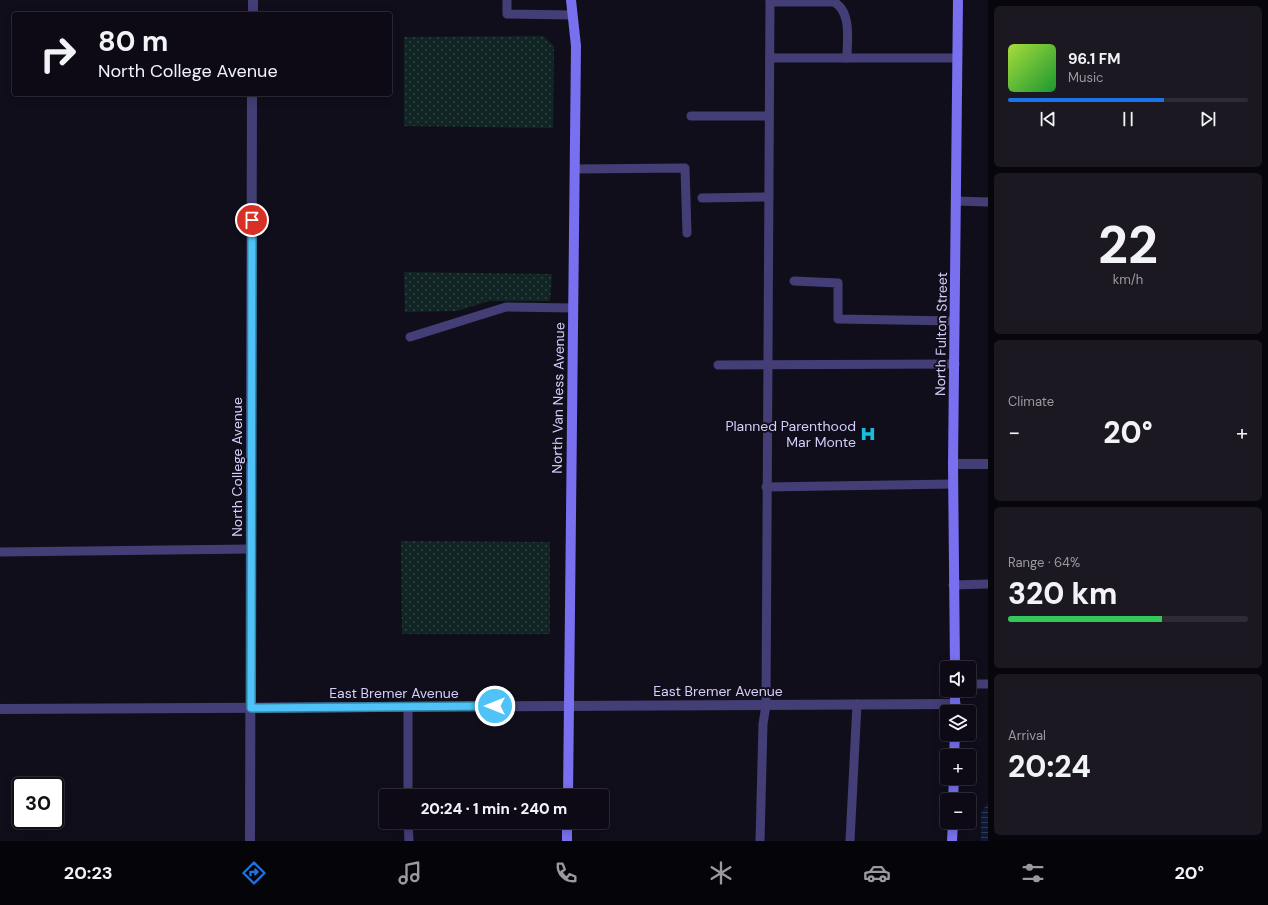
<!DOCTYPE html>
<html lang="en">
<head>
<meta charset="utf-8">
<style>
	:root { --surface:#0d0a15; --page:#1b1822; --text:#f1f3f6; --muted:#9a9aa0; --line:#2d2b34; --accent:#1a73e8 }
	body { margin:0; font-family:"DM Sans",sans-serif; background:var(--page); color:var(--text); height:100vh; display:flex; flex-direction:column; font-size:15px; white-space:nowrap }
	* { box-sizing:border-box; margin:0 }
	p { font-size:13px; color:var(--muted) }
	.icon { flex:none; width:22px; height:22px; fill:none; stroke:currentColor; stroke-width:2; stroke-linecap:round; stroke-linejoin:round }
	.map { position:relative; flex:1; overflow:hidden }
	.panel { display:flex; flex-direction:column; gap:6px; padding:6px; background:#07060c; width:280px }
	.panel>* { flex:none }
	.top-card { position:absolute; left:12px; top:12px; width:380px; height:84px; border-radius:4px; box-shadow:0 2px 10px #0003,0 0 0 1px var(--line); background:#0d0a15; color:var(--text); overflow:hidden }
	.tools { position:absolute; left:940px; top:661px; display:grid; gap:8px }
	.tools a { display:grid; place-items:center; width:36px; height:36px; border-radius:4px; background:var(--surface); box-shadow:0 2px 10px #0003,0 0 0 1px var(--line); font-size:20px }
	.speed { position:absolute; left:12px; top:777px; display:flex; gap:8px; font-size:20px; font-weight:700; text-align:center }
	.speed>* { display:grid; place-content:center; width:52px; height:52px; border-radius:50%; background:var(--surface); box-shadow:0 2px 10px #0003,0 0 0 1px var(--line); line-height:1 }
	.speed .limit { border:2px solid #111; border-radius:6px; background:#fff; color:#111 }
	.pin { position:absolute; display:grid; place-items:center; width:34px; height:34px; color:#fff; margin:-17px; border:2px solid #fff; border-radius:50%; box-shadow:0 1px 4px #0007 }
	.me { position:absolute; width:44px; margin:-22px; rotate:270deg; stroke-linejoin:round; filter:drop-shadow(0 0 3px #0008) }
	.turn { display:flex; align-items:center; gap:14px; height:84px; padding:0 20px; font-size:18px }
	.turn .icon { width:52px; height:52px; stroke-width:2.5 }
	.turn b { display:block; font-size:28px; line-height:34px }
	.big { font-size:30px; font-weight:800; line-height:1.1 }
	.panel .widget { flex:1; display:flex; flex-direction:column; justify-content:center; gap:6px; min-width:0; padding:0 14px; border-radius:6px; background:var(--page) }
	.panel .dial { align-items:center; gap:0 }
	.dial b { font-size:52px; line-height:1 }
	.song { display:flex; align-items:center; gap:12px }
	.cover { width:48px; height:48px; border-radius:6px; background:linear-gradient(135deg,hsl(80 70% 55%),hsl(130 70% 35%)) }
	.played { height:4px; border-radius:2px; background:linear-gradient(90deg,var(--accent) 65%,var(--line) 65%) }
	.keys { display:flex; justify-content:space-around; direction:ltr }
	.heat { display:flex; justify-content:space-between; align-items:center; font-size:22px; direction:ltr }
	.charge { height:6px; border-radius:3px; background:linear-gradient(90deg,#34c759 64%,var(--line) 0) }
	.trip { position:absolute; left:379px; top:789px; width:230px; height:40px; border-radius:4px; background:var(--surface); box-shadow:0 2px 10px #0003,0 0 0 1px var(--line); font-weight:800; line-height:40px; text-align:center }
	.tabs { display:flex; height:64px; justify-content:space-around; align-items:center; background:#050408; color:var(--muted) }
	.tabs .icon { width:28px; height:28px }
	.tabs .active { color:var(--accent) }
	.tabs b { font-size:18px; color:var(--text) }
	main { display:flex; flex:1; min-height:0 }
	.map>svg:first-child { display:block }
	.grass { fill:url(#grass-dots) }
	.water { fill:url(#water-rules) }
	.lines { fill:none; stroke-linecap:round; stroke-linejoin:round }
	.service { stroke:#433e76; stroke-width:9 }
	.minor { stroke:#433e76; stroke-width:10 }
	.secondary { stroke:#7970ef; stroke-width:10 }
	.route-casing { stroke:#337fa1; stroke-width:10 }
	.route { stroke:#4fc3f7; stroke-width:7 }
	.labels { text-anchor:middle; dominant-baseline:central; stroke-width:4; stroke-linejoin:round; paint-order:stroke }
	.street-label { font-size:14px; fill:#d5cef9; stroke:#110e1c }
	.poi-label { font-size:14px; fill:#d5cef9; stroke:#110e1c; text-anchor:end }
</style>
</head>
<body>
<main>
<div class="map">
<svg width="988" height="841" viewBox="0 0 988 841">
	<defs>
		<pattern id="grass-dots" width="8" height="8" patternUnits="userSpaceOnUse"><rect width="8" height="8" fill="#112525"/><path d="M2 2h.1M6 6h.1" fill="none" stroke="#334345" stroke-width="1.8" stroke-linecap="round"/></pattern>
		<pattern id="water-rules" width="6" height="5" patternUnits="userSpaceOnUse"><rect width="6" height="5" fill="#0e1a35"/><path d="M0 2.5h6" fill="none" stroke="#303a53"/></pattern>
	</defs>
	<rect width="100%" height="100%" fill="#110e1c"/>
	<g class="grass">
		<polygon points="543,36 554,46 553,128 404,126 404,37"/>
		<polygon points="404,272 552,274 550,301 489,301 457,311 405,312"/>
		<polygon points="401,541 550,542 550,634 402,634"/>
	</g>
	<polygon class="water" points="988,803 988,841 981,841 981,813"/>
	<g class="lines">
		<g class="service">
			<polyline points="507,0 507,14 572,15"/>
			<path d="M770 2H834C852 12 847 40 847 58"/>
			<polyline points="770,58 957,58"/>
			<polyline points="691,116 769,116"/>
			<polyline points="575,169 685,168 687,233"/>
			<polyline points="702,198 769,197"/>
			<polyline points="956,201 988,202"/>
			<polyline points="794,281 838,283 838,319 955,321"/>
			<polyline points="410,337 506,307 573,308"/>
			<polyline points="718,365 955,364"/>
			<polyline points="766,487 953,484"/>
			<polyline points="0,552 251,549"/>
			<polyline points="953,585 988,584"/>
			<polyline points="969,684 988,684"/>
			<polyline points="408,707 408,796"/>
			<polyline points="408,822 409,841"/>
			<polyline points="760,841 763,724 766,705 770,0"/>
			<polyline points="850,841 857,704"/>
		</g>
		<g class="minor">
			<polyline points="253,14 253,0"/>
			<polyline points="953,464 988,464"/>
			<polyline points="0,709 956,704"/>
			<polyline points="250,841 252,94"/>
		</g>
		<g class="secondary">
			<polyline points="955,668 953,464 958,0"/>
			<polyline points="955,690 955,712"/>
			<polyline points="954,756 955,734"/>
			<polyline points="568,796 576,46 571,0"/>
			<polyline points="953,800 954,778"/>
			<polyline points="567,841 567,822"/>
			<polyline points="952,841 953,822"/>
		</g>
	</g>
	<g class="lines">
		<defs>
			<polyline id="route" points="252,220 251,708 495,706"/>
		</defs>
		<use href="#route" class="route-casing"/>
		<use href="#route" class="route"/>
	</g>
	<defs>
		<symbol id="hospital-bare" viewBox="-9 -9 18 18"><path d="M-5-5h3v3.5h4V-5h3V5h-3V1.5h-4V5h-3Z" fill="#19bedb" stroke="#110e1c" stroke-width="2.5" paint-order="stroke"/></symbol>
	</defs>
	<g fill-rule="evenodd">
		<use href="#hospital-bare" x="857" y="423" width="22" height="22"/>
	</g>
	<g class="labels">
		<g class="street-label">
			<text transform="translate(941 334) rotate(-89)">North Fulton Street</text>
			<text transform="translate(558 398) rotate(-89)">North Van Ness Avenue</text>
			<text transform="translate(237 467) rotate(-90)">North College Avenue</text>
			<text x="718" y="691">East Bremer Avenue</text>
			<text x="394" y="693">East Bremer Avenue</text>
		</g>
		<g class="poi-label">
			<text x="856" y="426">Planned Parenthood<tspan x="856" dy="16">Mar Monte</tspan></text>
		</g>
	</g>
</svg>
<div class="tools">
<a><svg class="icon" aria-label="sound" viewBox="0 0 24 24"><path d="M4 9h4l5-4v14l-5-4H4zM17 9q2 3 0 6"/></svg></a>
<a><svg class="icon" aria-label="layers" viewBox="0 0 24 24"><path d="M12 4l9 5-9 5-9-5zM3 14l9 5 9-5"/></svg></a>
<a>+</a>
<a>−</a>
</div>
<div class="speed"><div class="limit">30</div></div>
<div class="pin" style="left:252px;top:220px;background:#d93025"><svg class="icon" aria-label="arrive" viewBox="0 0 24 24"><path d="M6 21V4h12l-3 4 3 4H6"/></svg></div>
<svg class="me" style="left:495px;top:706px" viewBox="-20 -20 40 40"><circle r="17" fill="#4fc3f7" stroke="#fff" stroke-width="3"/><path d="M0-11L8 9 0 5-8 9z" fill="#fff"/></svg>
<div class="trip">20:24 · 1 min · 240 m</div>
<div class="top-card">
<div class="turn"><svg class="icon" aria-label="right" viewBox="0 0 24 24"><path d="M7 20v-9h11M14 6l5 5-5 5"/></svg><div><b>80 m</b>North College Avenue</div></div>
</div>
</div>
<section class="panel">
<div class="widget">
<div class="song"><i class="cover"></i><div><b>96.1 FM</b><p>Music</p></div></div>
<div class="played"></div>
<div class="keys"><svg class="icon" aria-label="previous" viewBox="0 0 24 24"><path d="M18 5L8 12l10 7zM5 5v14"/></svg><svg class="icon" aria-label="pause" viewBox="0 0 24 24"><path d="M8 5v14M16 5v14"/></svg><svg class="icon" aria-label="next" viewBox="0 0 24 24"><path d="M6 5l10 7-10 7zM19 5v14"/></svg></div>
</div>
<div class="widget dial"><b>22</b><p>km/h</p></div>
<div class="widget"><p>Climate</p>
<div class="heat"><a>−</a><b class="big">20°</b><a>+</a></div>
</div>
<div class="widget"><p>Range · 64%</p><b class="big">320 km</b><div class="charge"></div></div>
<div class="widget"><p>Arrival</p><b class="big">20:24</b></div>
</section>
</main>
<nav class="tabs">
<b>20:23</b>
<svg class="icon active" aria-label="directions" viewBox="0 0 24 24"><path d="M12 3l9 9-9 9-9-9zM9 14v-3h6M13 9l2 2-2 2"/></svg>
<svg class="icon" aria-label="music" viewBox="0 0 24 24"><path d="M9 18V5l10-2v13"/><circle cx="6" cy="18" r="3"/><circle cx="16" cy="16" r="3"/></svg>
<svg class="icon" aria-label="phone" viewBox="0 0 24 24"><path d="M5 4h4l2 5-3 2q2 4 5 5l2-3 5 2v4C11 20 4 13 5 4z"/></svg>
<svg class="icon" aria-label="climate" viewBox="0 0 24 24"><path d="M12 3v18M4 7l16 10M4 17L20 7"/></svg>
<svg class="icon" aria-label="car" viewBox="0 0 24 24"><path d="M5 17H2v-5l4-1 3-4h7l3 4 3 1v5h-3M9 17h6M6 11h13"/><circle cx="7" cy="17" r="2"/><circle cx="17" cy="17" r="2"/></svg>
<svg class="icon" aria-label="filters" viewBox="0 0 24 24"><path d="M4 7h16M4 17h16"/><circle cx="9" cy="7" r="2"/><circle cx="15" cy="17" r="2"/></svg>
<b>20°</b>
</nav>
</body>
</html>
